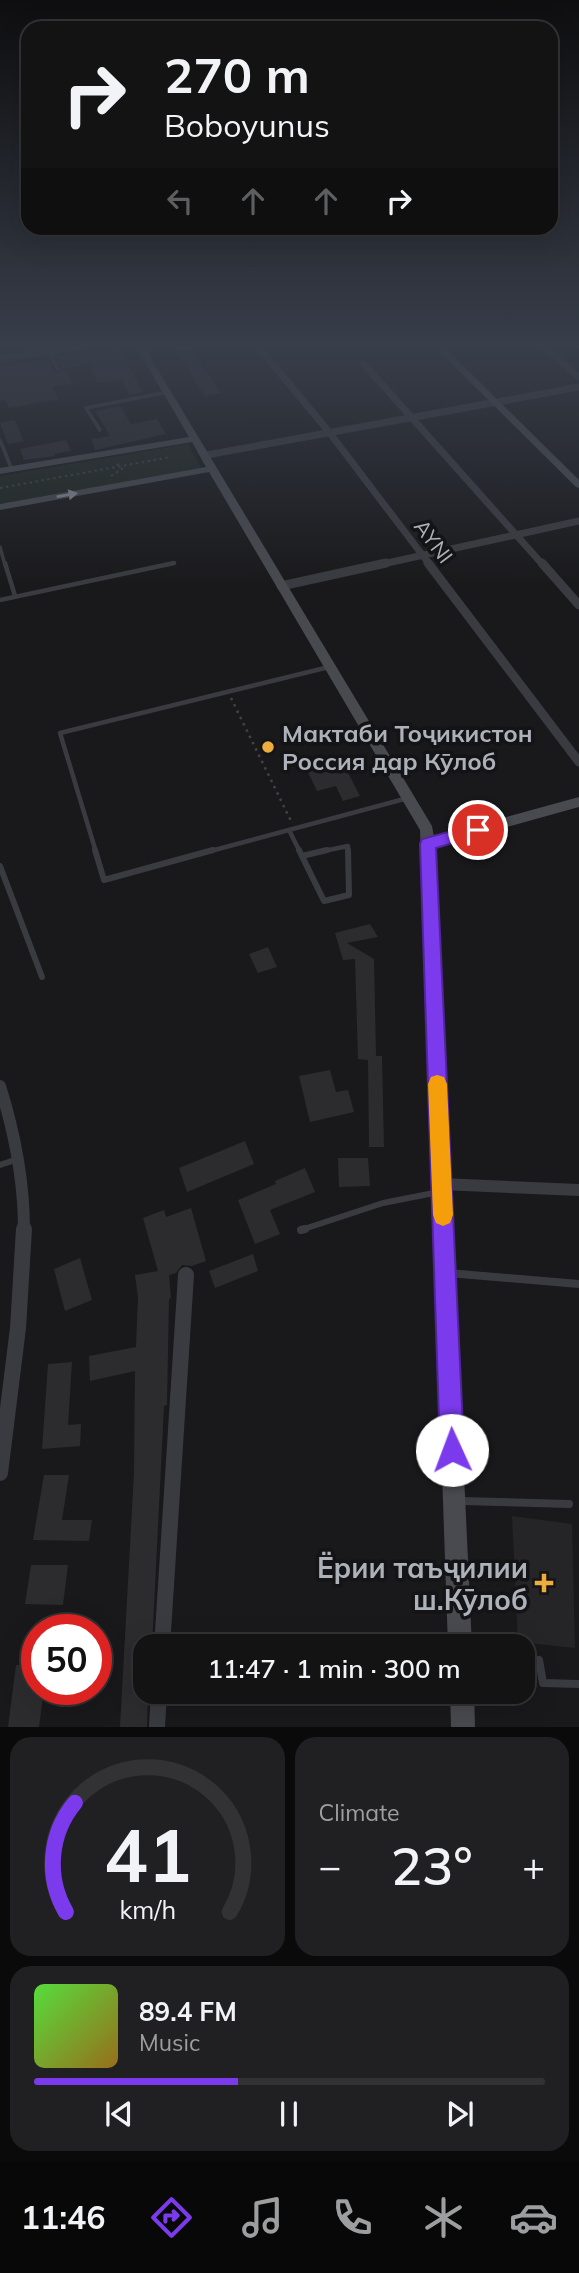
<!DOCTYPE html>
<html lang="en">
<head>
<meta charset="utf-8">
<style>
	:root { --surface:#131314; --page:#202022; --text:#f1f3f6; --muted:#9d9ea0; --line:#323234; --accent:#7c3aed }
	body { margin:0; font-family:Mulish,sans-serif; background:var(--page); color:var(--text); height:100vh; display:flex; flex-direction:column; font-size:26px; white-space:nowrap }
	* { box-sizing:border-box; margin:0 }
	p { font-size:23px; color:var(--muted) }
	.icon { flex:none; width:38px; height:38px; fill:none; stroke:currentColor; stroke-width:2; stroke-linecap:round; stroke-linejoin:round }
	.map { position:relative; height:1727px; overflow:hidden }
	.panel { display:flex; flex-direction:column; gap:10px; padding:10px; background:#0a0a0b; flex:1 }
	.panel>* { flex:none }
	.guide { position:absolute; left:21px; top:21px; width:537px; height:214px; border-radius:21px; box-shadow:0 7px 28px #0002,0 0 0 2px var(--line); background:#131314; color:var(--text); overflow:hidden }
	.speed { position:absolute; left:21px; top:1614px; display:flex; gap:14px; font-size:35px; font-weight:700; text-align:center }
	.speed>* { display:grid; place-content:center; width:91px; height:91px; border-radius:50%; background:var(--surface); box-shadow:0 7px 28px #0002,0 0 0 2px var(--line); line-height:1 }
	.speed .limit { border:10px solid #d22; background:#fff; color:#111 }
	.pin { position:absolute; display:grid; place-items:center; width:60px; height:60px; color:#fff; margin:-30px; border:4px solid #fff; border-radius:50%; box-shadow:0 2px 7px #0007 }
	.me { position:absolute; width:77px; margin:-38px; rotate:358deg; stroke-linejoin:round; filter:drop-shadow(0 0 5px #0008) }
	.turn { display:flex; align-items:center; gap:24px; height:147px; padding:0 28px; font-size:32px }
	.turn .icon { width:91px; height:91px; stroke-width:2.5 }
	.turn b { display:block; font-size:49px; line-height:60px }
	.lanes { display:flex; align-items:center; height:66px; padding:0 28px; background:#0003; justify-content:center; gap:35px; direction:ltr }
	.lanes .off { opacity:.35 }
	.big { font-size:52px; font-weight:600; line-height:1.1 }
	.panel .card { flex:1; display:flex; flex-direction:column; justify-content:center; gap:10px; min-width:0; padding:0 24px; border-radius:21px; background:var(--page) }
	.panel .dial { align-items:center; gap:0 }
	.dial svg { height:182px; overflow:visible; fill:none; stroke:var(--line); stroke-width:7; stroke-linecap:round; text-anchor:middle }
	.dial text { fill:var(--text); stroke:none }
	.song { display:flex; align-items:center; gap:21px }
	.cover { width:84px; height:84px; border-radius:10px; background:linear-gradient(135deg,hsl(110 70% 55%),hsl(40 70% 35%)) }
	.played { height:7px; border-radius:4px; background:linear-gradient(90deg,var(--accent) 40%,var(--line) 40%) }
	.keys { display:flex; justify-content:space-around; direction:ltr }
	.heat { display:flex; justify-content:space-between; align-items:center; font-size:38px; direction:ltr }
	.panel .tiles { flex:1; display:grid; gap:10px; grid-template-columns:1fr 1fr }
	.card:last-child { grid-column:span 2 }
	.trip { position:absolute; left:133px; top:1634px; width:402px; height:70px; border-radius:21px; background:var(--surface); box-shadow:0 7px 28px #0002,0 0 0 2px var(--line); font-weight:600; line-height:70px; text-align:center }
	.tabs { display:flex; height:112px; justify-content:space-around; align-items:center; background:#080808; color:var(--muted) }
	.tabs .icon { width:49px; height:49px }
	.tabs .active { color:var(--accent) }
	.tabs b { font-size:32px; color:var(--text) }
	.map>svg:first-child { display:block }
	.built { fill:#252528 }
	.green { fill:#1f2620 }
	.building { fill:#2c2c2f }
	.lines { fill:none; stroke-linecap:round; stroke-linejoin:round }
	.path-far1 { stroke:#404247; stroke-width:2; stroke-dasharray:2.5 3.5; stroke-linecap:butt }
	.path { stroke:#404247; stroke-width:2.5; stroke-dasharray:2.5 4.5; stroke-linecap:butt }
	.lane-far3 { stroke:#3a3b40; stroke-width:3.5 }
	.lane-far2 { stroke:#3a3b40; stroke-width:4.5 }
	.lane-far1 { stroke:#3a3b40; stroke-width:6 }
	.lane { stroke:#3a3b40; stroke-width:8 }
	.street-far3 { stroke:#3a3b40; stroke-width:7 }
	.street-far2 { stroke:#3a3b40; stroke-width:9 }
	.street-far1 { stroke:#3a3b40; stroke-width:12 }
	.street { stroke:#3a3b40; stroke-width:16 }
	.secondary { fill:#484a50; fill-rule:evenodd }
	.oneway { fill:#898d95 }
	.route { fill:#7c3aed; stroke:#51269a; stroke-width:2 }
	.slow { fill:#f59e0b }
	.poi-dot { fill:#eeac3e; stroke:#141416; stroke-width:2.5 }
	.labels { text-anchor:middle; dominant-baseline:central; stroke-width:7; stroke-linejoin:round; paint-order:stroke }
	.far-street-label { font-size:21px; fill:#acb1ba; stroke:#141416 }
	.poi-label { font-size:24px; font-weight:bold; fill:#acb1ba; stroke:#141416; text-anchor:start }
	.near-poi-label { font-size:28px; font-weight:bold; fill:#acb1ba; stroke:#141416; text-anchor:end }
</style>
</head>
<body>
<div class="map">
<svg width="579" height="1727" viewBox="0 0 579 1727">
	<rect width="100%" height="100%" fill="#19191b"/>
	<polygon class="built" points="512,1516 572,1524 575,1648 518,1642"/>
	<polygon class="green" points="188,444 201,468 0,504 0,476"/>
	<g class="building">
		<polygon points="172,345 188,345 221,393 205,396"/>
		<polygon points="120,349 143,392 129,395 122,379 98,383 89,364 65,368 73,383 52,387 59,399 9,408 5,400 0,401 0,367 48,359 54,373 58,374 62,371 57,357 62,356 60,356"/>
		<polygon points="120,406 131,424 157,419 166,434 95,450 91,439 110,436 95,411"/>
		<polygon points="15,420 24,441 8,444 0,423"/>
		<polygon points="66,440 71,451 54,454 55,456 24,460 20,449"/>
		<polygon points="331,758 335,765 343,763 360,796 343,801 336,786 317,791 308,772 314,770 311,764"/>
		<polygon points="370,924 378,937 347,943 374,959 376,1056 382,1056 384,1147 369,1147 368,1060 358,1059 355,959 343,960 335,933"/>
		<polygon points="268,947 277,967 258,973 249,954"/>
		<polygon points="330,1070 336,1092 348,1090 354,1112 310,1122 299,1076"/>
		<polygon points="245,1141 254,1164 187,1192 179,1168"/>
		<polygon points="338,1158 368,1158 370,1186 339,1187"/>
		<polygon points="305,1168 315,1192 270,1210 280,1234 255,1244 238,1200 276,1184 275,1181"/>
		<polygon points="191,1208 206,1261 192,1266 182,1265 176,1273 169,1275 171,1298 169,1299 167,1405 164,1406 152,1647 145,1647 145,1692 148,1692 147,1727 120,1727 134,1473 135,1371 90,1381 89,1356 136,1347 138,1297 135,1275 158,1271 143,1218 164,1210 166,1217"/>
		<polygon points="253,1254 258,1271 215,1288 209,1271"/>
		<polygon points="80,1258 92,1300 65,1311 54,1269"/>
		<polygon points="72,1362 68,1425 81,1424 80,1446 42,1449 48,1364"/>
		<polygon points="44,1475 69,1475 62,1520 92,1520 89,1541 33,1540"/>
		<polygon points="31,1565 68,1565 63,1605 25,1604"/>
		<polygon points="37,1664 37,1689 44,1689 39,1727 8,1727 16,1665"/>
	</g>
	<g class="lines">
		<g class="path-far1">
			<polyline points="111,476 122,469 115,462"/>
			<polyline points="0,488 171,457"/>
		</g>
		<polyline class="path" points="231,698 291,821"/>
		<g class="lane-far3">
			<polyline points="49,352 58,370"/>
			<polyline points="100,430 86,408 168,392"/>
			<polyline points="0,440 12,470"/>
			<polyline points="0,547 5,565"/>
			<polyline points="166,565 174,563"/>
		</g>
		<g class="lane-far2">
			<polyline points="5,563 15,596"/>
			<polyline points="0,600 174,563"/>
			<polyline points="289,830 300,852"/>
			<polyline points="96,852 60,733 329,667"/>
			<polyline points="207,852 408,798"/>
			<polyline points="319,852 348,846 348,852"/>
		</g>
		<g class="lane-far1">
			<polyline points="95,850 104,880 213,850"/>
			<polyline points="299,850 324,901 349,895 348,850"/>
			<polyline points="302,856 327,850"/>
			<polyline points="0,866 42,977"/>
			<polyline points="0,1165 18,1159"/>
			<polyline points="301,1230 383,1203 439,1192"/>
		</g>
		<g class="lane">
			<polyline points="301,1230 305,1229"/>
			<polyline points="448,1273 579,1284"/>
			<polyline points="461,1501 569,1504"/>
			<polyline points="523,1659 539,1660 543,1683 579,1684"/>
		</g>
		<g class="street-far3">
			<polyline points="257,345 329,432 430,565"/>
			<polyline points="541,345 579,377"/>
			<polyline points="0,359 89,345"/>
			<polyline points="363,363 543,565"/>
			<polyline points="207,455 579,387"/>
			<polyline points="378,565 579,521"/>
		</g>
		<g class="street-far2">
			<polyline points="428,563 579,762"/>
			<polyline points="542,563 579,605"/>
			<polyline points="281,586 386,563"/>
		</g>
		<g class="street-far1">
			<path d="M0 1086C15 1134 24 1180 24 1230"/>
			<polyline points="441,1184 579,1190"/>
		</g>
		<g class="street">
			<polyline points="0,1473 18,1328 24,1229"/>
			<polyline points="162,1647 186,1275"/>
			<polyline points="157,1727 159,1692"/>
		</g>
		<g class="secondary">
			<polygon points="135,345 143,345 432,826 434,837 579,797 579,807 435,847 472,1647 448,1647 420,830 209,472 0,510 0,504 206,467 192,442 0,474 0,468 189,437"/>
			<polygon points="433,345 442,345 579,480 579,488 576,487"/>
			<polygon points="450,1692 474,1692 475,1727 451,1727"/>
		</g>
	</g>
	<defs><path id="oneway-solid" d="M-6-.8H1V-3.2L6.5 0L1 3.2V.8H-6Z" transform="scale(1.75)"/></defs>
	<use class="oneway" href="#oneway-solid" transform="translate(67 495) rotate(-10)"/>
	<linearGradient id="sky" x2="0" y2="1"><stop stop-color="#0e0e0f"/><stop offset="0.59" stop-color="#383e4a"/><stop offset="1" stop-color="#383e4a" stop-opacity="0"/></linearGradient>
	<rect width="579" height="587" fill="url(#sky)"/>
	<polygon class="route" points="478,824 484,826 486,830 484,834 436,848 464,1450 460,1458 452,1462 444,1458 440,1450 420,844 422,839"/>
	<polygon class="slow" points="437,1075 444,1077 447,1084 453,1215 450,1223 443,1226 436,1223 433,1215 428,1084 431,1077"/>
	<g class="poi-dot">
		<circle cx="268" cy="747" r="7"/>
		<path d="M540.5 1572.5h7v7h7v7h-7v7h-7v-7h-7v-7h7z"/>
	</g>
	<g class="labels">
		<g class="far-street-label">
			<text transform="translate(434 541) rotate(53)">AYNI</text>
		</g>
		<g class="poi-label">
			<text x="282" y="733">Мактаби Тоҷикистон<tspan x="282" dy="28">Россия дар Кӯлоб</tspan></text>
		</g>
		<g class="near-poi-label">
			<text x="528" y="1567">Ёрии таъҷилии<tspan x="528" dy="32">ш.Кӯлоб</tspan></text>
		</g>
	</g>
</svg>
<div class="speed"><div class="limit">50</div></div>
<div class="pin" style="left:478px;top:830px;background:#d93025"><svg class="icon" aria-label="arrive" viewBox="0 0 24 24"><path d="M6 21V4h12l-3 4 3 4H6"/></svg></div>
<svg class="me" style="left:452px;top:1450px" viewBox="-20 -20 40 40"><circle r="19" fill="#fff"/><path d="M0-13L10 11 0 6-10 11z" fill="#7c3aed"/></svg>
<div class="trip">11:47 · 1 min · 300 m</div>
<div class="guide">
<div class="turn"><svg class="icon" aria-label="right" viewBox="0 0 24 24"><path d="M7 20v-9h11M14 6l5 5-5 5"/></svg><div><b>270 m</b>Boboyunus</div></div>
<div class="lanes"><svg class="icon off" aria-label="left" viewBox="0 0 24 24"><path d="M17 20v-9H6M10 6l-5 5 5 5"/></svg><svg class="icon off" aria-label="ahead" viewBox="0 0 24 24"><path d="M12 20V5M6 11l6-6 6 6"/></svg><svg class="icon off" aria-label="ahead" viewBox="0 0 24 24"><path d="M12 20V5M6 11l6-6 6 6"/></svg><svg class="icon" aria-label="right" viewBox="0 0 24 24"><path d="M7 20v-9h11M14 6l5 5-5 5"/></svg></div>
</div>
</div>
<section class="panel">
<div class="tiles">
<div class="card dial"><svg viewBox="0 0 100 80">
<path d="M14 69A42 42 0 1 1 86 69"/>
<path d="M14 69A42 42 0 0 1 18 21" stroke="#7c3aed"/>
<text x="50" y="56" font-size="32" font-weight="700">41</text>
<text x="50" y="72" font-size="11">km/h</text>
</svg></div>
<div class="card"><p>Climate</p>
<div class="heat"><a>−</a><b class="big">23°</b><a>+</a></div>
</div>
<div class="card">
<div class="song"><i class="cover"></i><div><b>89.4 FM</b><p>Music</p></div></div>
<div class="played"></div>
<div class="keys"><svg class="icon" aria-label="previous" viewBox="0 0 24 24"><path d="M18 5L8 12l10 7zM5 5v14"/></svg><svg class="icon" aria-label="pause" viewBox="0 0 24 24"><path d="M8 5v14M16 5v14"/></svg><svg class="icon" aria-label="next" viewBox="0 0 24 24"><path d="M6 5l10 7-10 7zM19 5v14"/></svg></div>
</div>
</div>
</section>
<nav class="tabs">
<b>11:46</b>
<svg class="icon active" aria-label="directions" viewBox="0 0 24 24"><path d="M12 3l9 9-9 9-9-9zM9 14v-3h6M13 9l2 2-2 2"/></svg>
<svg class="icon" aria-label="music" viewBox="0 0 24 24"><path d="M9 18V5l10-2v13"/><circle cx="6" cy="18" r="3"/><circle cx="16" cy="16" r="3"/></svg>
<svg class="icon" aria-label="phone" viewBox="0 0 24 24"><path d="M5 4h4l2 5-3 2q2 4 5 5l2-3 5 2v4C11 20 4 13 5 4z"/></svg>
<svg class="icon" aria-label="climate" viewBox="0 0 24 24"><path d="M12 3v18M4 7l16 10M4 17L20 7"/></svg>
<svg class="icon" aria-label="car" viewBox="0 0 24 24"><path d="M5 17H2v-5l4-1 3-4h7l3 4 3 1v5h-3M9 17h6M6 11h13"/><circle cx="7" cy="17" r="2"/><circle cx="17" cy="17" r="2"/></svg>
</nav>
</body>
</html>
